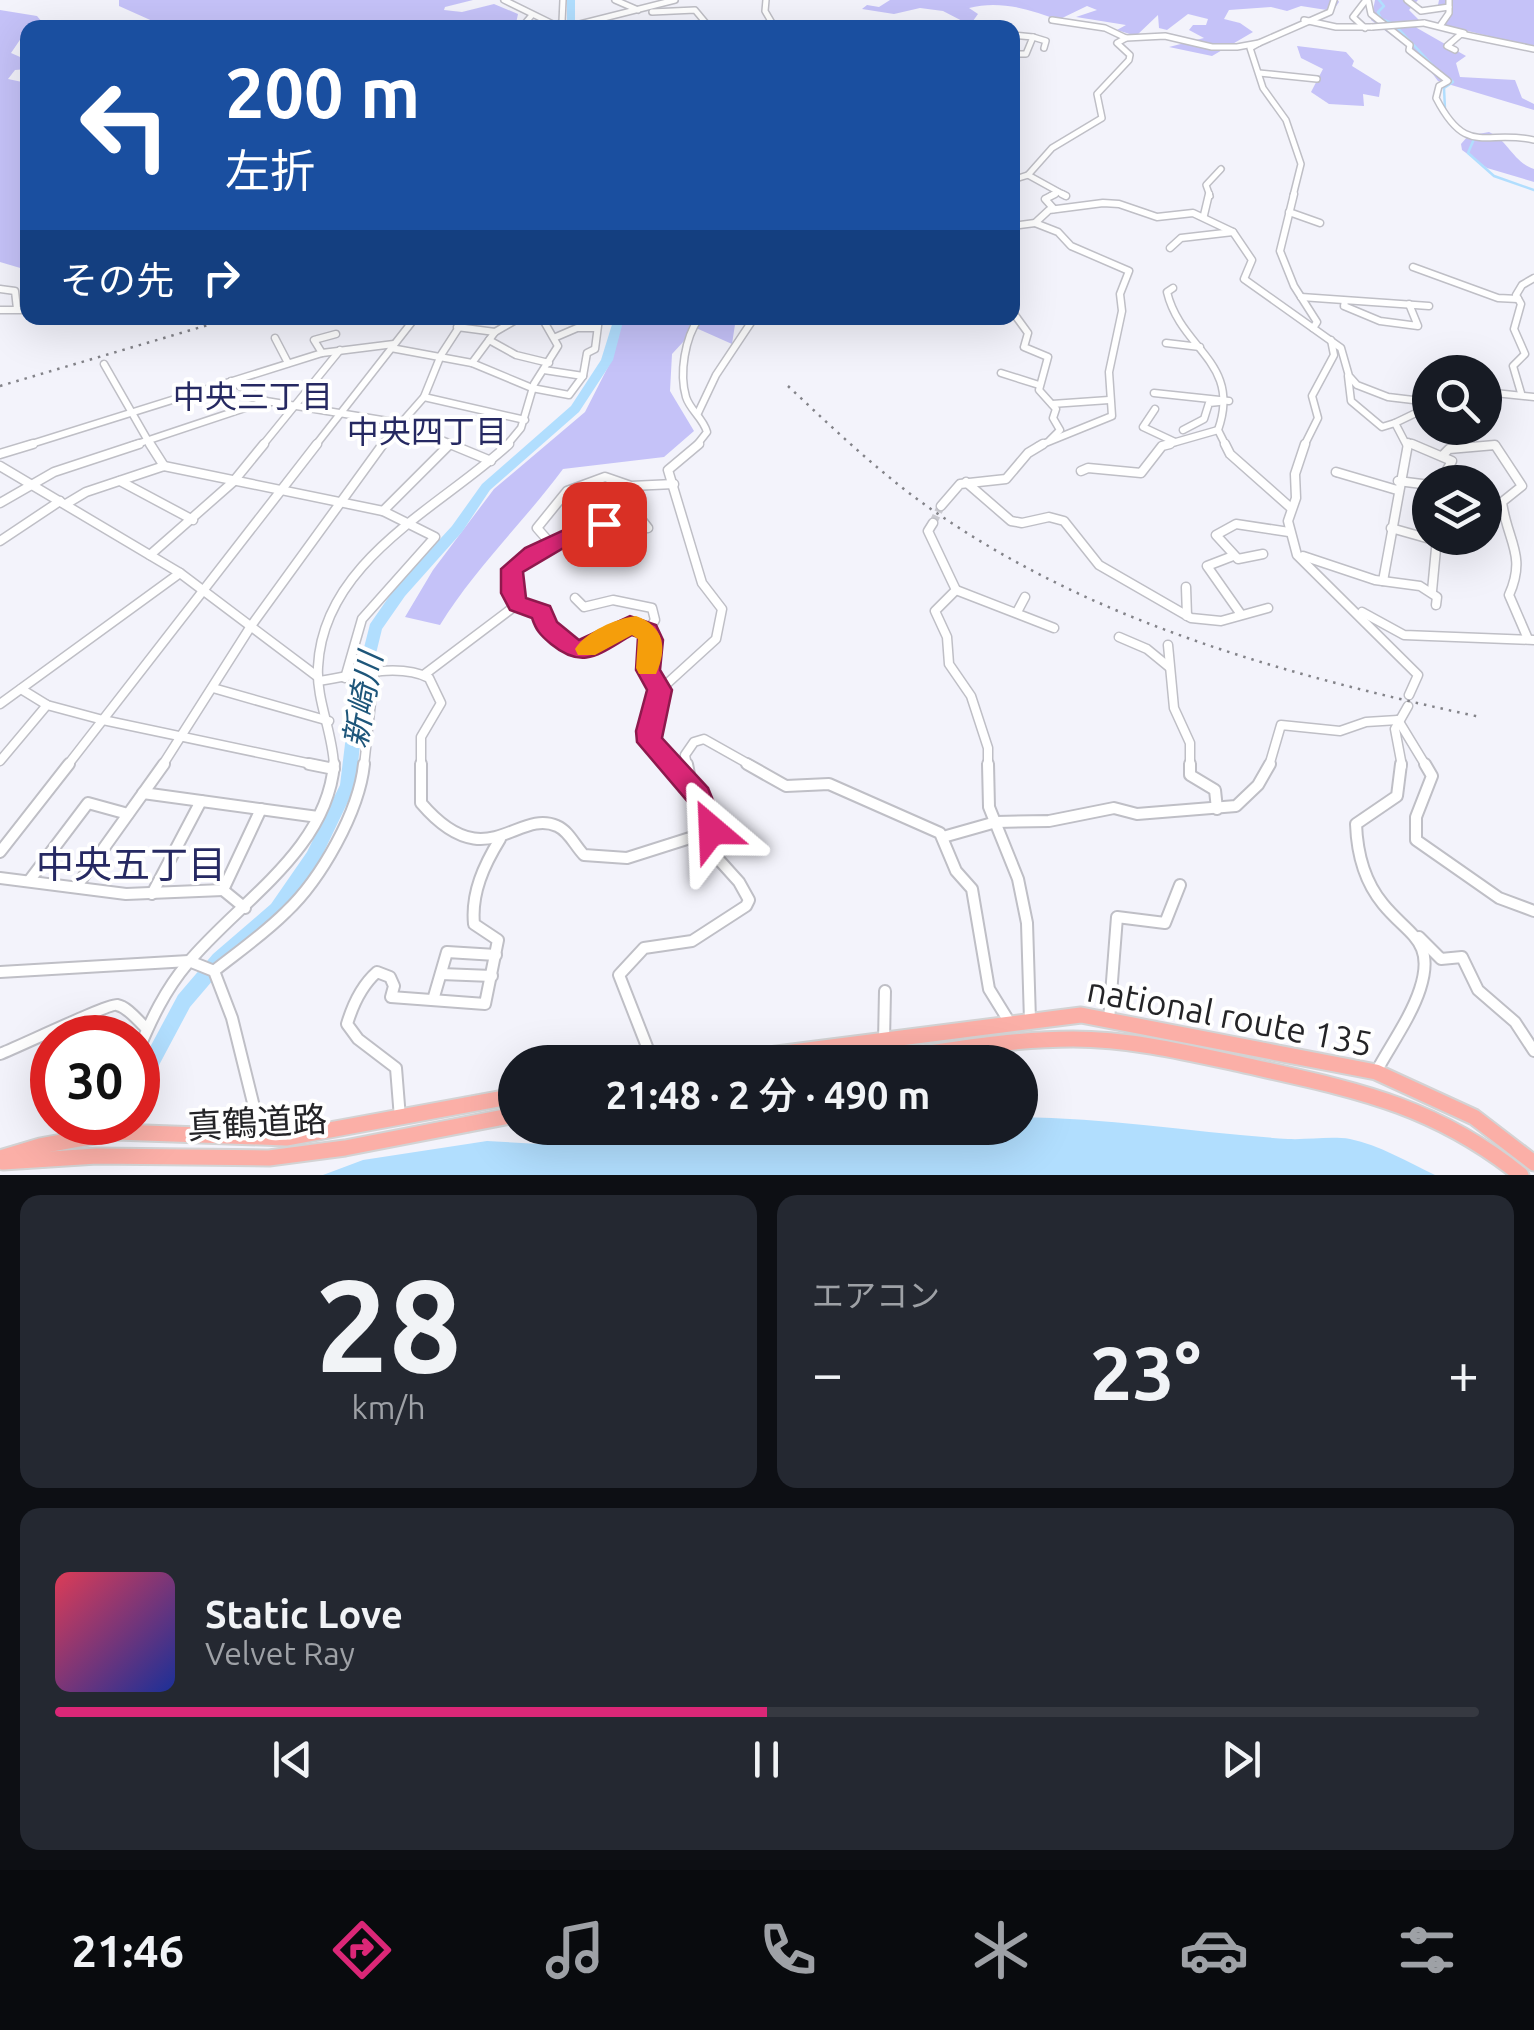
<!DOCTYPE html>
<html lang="ja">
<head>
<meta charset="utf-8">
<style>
	:root { --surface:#171b24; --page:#242831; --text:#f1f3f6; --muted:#9ea1a6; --line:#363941; --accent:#db2777 }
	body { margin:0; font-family:Ubuntu,"Noto Sans JP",sans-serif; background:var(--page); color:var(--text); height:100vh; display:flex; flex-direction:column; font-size:38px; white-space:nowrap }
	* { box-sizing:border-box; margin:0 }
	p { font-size:32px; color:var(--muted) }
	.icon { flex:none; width:55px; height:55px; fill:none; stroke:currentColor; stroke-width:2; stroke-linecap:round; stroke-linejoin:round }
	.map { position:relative; height:1175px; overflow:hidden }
	.details { display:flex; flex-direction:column; gap:20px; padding:20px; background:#0d0f14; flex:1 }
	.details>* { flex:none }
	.guide { position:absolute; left:20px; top:20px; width:1000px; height:305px; border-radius:20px; box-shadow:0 10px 40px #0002; background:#1a4fa0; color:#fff; overflow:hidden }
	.controls { position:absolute; left:1412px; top:355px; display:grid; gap:20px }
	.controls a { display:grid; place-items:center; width:90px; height:90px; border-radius:50%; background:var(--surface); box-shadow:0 10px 40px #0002; font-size:50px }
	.speed { position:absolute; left:30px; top:1015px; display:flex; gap:20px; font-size:50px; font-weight:700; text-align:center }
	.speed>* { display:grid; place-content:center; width:130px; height:130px; border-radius:50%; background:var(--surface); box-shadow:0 10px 40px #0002; line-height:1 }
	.speed .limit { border:15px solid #d22; background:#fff; color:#111 }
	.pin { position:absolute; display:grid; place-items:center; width:85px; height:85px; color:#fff; margin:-42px; border-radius:20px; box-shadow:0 5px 15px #0006 }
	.me { position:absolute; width:110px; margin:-55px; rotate:334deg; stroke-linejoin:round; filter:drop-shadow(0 0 8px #0008) }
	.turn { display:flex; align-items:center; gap:35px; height:210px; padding:0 40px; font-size:45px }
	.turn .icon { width:130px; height:130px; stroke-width:2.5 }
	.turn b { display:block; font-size:70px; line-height:85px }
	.then { display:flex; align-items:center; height:95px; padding:0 40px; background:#0003; gap:20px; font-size:38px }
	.big { font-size:75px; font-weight:600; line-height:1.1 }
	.details .tile { flex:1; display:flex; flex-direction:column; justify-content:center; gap:15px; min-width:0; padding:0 35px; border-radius:20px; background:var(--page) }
	.details .dial { align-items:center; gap:0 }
	.dial b { font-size:130px; line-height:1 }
	.song { display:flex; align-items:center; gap:30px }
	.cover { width:120px; height:120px; border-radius:15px; background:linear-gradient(135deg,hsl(350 70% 55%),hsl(230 70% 35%)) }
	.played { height:10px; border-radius:5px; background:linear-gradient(90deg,var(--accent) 50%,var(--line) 50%) }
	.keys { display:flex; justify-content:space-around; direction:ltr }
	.heat { display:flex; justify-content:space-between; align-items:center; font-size:55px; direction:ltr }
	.details .tiles { flex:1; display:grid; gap:20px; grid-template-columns:1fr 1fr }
	.tile:last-child { grid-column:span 2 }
	.trip { position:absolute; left:498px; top:1045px; width:540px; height:100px; border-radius:50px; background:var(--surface); box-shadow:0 10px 40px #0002; font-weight:600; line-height:100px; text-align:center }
	.tab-bar { display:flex; height:160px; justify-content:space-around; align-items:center; background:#090b0e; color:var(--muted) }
	.tab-bar .icon { width:70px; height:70px }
	.tab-bar .selected { color:var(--accent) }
	.tab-bar b { font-size:45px; color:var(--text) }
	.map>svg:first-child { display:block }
	.green { fill:#c5c2f8 }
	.water { fill:#b1defe }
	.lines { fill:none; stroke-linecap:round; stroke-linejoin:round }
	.stream { stroke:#b1defe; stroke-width:2.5 }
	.river { fill:#b1defe; fill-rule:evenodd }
	.minor-tunnel { stroke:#cacad1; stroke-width:8; stroke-dasharray:8 4; stroke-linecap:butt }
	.minor-far3-casing { stroke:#bfbfc6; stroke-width:8 }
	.minor-far2-casing { stroke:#bfbfc6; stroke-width:9 }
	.minor-far1-casing { stroke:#bfbfc6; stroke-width:11 }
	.minor-casing { stroke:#bfbfc6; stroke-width:14 }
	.highway-casing { stroke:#d3d3d4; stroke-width:19 }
	.minor-far3 { stroke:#fff; stroke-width:5 }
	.minor-far2 { stroke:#fff; stroke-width:6 }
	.minor-far1 { stroke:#fff; stroke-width:8 }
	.minor { stroke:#fff; stroke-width:10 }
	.highway { stroke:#fbafa7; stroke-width:15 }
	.rail { stroke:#838389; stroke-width:2.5; stroke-dasharray:2.5 6; stroke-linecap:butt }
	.minor-bridge-casing { stroke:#bfbfc6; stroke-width:8; stroke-linecap:butt }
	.minor-bridge { stroke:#fff; stroke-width:5 }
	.route { fill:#db2777; stroke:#8e194d; stroke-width:2.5 }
	.slow { fill:#f59e0b }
	.labels { text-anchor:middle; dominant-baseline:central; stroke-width:8; stroke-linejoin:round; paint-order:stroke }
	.neighbourhood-label { font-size:32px; fill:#262962; stroke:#fff }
	.water-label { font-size:32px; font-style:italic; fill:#1e567a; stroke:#fff }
	.near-street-label { font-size:35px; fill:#242427; stroke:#fff }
	.near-neighbourhood-label { font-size:38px; fill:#262962; stroke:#fff }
</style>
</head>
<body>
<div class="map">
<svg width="1534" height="1175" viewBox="0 0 1534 1175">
	<rect width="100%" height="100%" fill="#f3f3fb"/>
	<g class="green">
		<path d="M119 0H473L445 7 444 10 462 12 494 4 518 14 515 28C491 28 441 20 423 28H186L182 22 157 23 119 6Z"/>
		<path d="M890 0H1338L1339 2 1333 11 1301 6 1287 11 1271 7 1229 10 1224 19 1240 23 1253 32 1212 56 1169 47 1204 38 1189 30 1193 25H1206L1208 19 1188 14 1167 30 1159 28 1158 15 1136 36 1117 30 1126 25 1076 17 1097 10 1087 6 1058 20C1030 9 999 0 969 8L978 14 970 25 943 11 920 8 894 14 862 9 867 5 879 7Z"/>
		<polygon points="1375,0 1418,0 1409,10 1420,21 1411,20 1417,28 1466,56 1456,63 1460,77 1515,80 1522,98 1534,104 1534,110 1438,81 1419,56 1371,20"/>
		<polygon points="1439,0 1534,0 1534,47 1439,24 1447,12 1446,6 1438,5"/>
		<polygon points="0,10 37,16 42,22 38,27 28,28 11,53 27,60 27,69 15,70 8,79 27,83 27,270 0,262"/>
		<polygon points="1297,46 1346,52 1354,61 1352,66 1381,84 1379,97 1363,94 1364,106 1329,104 1311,92 1323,69 1301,58"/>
		<path d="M1489 132C1508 140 1513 162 1534 169V182L1487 168 1462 150 1461 144 1468 136Z"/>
		<path d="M623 318H736L732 344 696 328 672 354 670 391 694 431 664 457 563 469C523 523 475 568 440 625L405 617 433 570 494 489 585 412 610 363Z"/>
	</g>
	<path class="water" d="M1020 1117C1110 1118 1198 1133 1288 1139 1308 1140 1330 1136 1350 1139 1379 1145 1408 1162 1435 1175H323L363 1160 487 1141 540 1144 571 1134 627 1137 825 1128H1020Z"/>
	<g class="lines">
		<g class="stream">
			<polyline points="1379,0 1384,6 1378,12 1381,19 1394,24 1439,72"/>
			<polyline points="1445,109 1444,88 1453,82 1450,79"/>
			<polyline points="1474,139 1468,153 1494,176 1534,190"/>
		</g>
		<g class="river">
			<rect x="567" y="0" width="8" height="28"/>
			<polygon points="614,318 624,318 613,360 579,412 490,490 462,532 405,596 382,629 364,703 356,785 319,862 283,916 225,966 190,1007 158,1067 145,1111 138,1113 138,1074 141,1064 178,995 213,954 271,904 307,852 340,785 350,703 370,624 395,588 452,526 482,484 571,406 601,360"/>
		</g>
		<polyline class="minor-tunnel" points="933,523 941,506"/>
		<defs>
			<g id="minor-far3">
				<polyline points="504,0 561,28"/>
				<polyline points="615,0 638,10"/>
				<polyline points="766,0 765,11 775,28"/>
				<path d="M1368 0 1371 14 1410 45 1409 50 1448 81 1439 86 1436 98C1467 158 1485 129 1534 140"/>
				<polyline points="1407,0 1421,11 1449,7"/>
				<polyline points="652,12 695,10 710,28"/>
				<polyline points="1052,20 1105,28 1126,38 1165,36 1212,47 1237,47 1259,43 1330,12 1334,0"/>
				<polyline points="1304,20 1336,27 1372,27"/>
				<polyline points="1424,23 1464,33"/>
				<polyline points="557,25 562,22 563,0"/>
				<polyline points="1440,26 1449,13 1449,0"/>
				<polyline points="521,28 532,15"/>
				<polyline points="564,28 675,0"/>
				<polyline points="1365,28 1353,17 1366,0"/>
				<polyline points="1012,35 1033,37 1026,54 1012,54"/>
				<polyline points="1033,37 1046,41 1044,48"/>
				<polyline points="1259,43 1250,48 1263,88 1286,120 1301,164 1293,196"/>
				<polyline points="1455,50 1447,46 1461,34 1534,49"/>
				<polyline points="1259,73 1317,79"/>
				<polyline points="1028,175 1066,196"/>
				<polyline points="1012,180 1028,175 1052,148 1102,118 1097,94 1129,60 1130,55 1117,43 1126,38"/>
				<polyline points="1050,196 1058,192"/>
				<polyline points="1210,196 1206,185 1221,169"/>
			</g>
			<g id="minor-far2">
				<polyline points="1062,194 1066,196"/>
				<polyline points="1294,194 1280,251 1294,286 1317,322 1313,328"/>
				<polyline points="1054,209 1045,199 1055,194"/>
				<polyline points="1289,212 1320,223"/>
				<polyline points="1204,215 1209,194"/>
				<polyline points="1035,223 1058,232 1071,246 1129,271 1120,294 1122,311 1109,372 1112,416 1038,446"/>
				<polyline points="1012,226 1035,223 1049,210 1103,203 1119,204 1157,217 1193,213 1233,232 1252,260 1244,279 1341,348 1349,376 1357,385 1388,397 1430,402"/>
				<polyline points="1170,248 1181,238 1233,232"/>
				<polyline points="1413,267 1498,298 1518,299"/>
				<path d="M1173 288 1167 292C1181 350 1242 362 1218 430L1226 446"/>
				<polyline points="0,289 15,291 17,309"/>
				<polyline points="1301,297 1429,306"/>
				<polyline points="1345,301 1344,306 1380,321 1418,326 1409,304"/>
				<polyline points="0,310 28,310"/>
				<polyline points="1012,311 1028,333 1024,347 1048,357 1039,390 1056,409 1053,418 1060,430 1050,440"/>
				<polyline points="457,327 495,332"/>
				<polyline points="556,337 577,328 595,328"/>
				<polyline points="275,338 288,363"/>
				<polyline points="489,340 516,355 549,363"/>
				<polyline points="1166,343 1200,347"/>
				<polyline points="391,348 472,363 532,388 569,395 583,376 587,353 595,349 599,318"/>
				<polyline points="322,353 314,340 336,334"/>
				<polyline points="472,363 495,332 519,318"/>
				<polyline points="104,364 151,446"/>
				<polyline points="544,370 583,376"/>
				<polyline points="1001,373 1039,385"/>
				<polyline points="1348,376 1351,401 1382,427 1395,423"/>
				<polyline points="231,381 266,401 400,423 456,446"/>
				<polyline points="1485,392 1534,397"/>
				<polyline points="1154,393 1229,401"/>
				<polyline points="1521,393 1513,366 1525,354 1514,329 1521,304 1516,295 1522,285 1534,278"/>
				<polyline points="424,397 525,420"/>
				<polyline points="1052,404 1109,400"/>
				<polyline points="1421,406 1420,411 1430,420"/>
				<polyline points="1155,409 1143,427 1175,442"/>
				<polyline points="698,413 716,375 754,318"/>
				<polyline points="1183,430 1204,419 1209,403 1219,402"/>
				<polyline points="1408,442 1418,446"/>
				<polyline points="25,446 322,353 394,344"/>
				<polyline points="131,446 266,401"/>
				<polyline points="262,446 340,350"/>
				<polyline points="315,446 415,318"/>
				<polyline points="381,446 424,397 441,355 465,318"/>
				<polyline points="506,446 521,428 534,384 558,346 542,318"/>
				<path d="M696 446 707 432C703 418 690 410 686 397 679 373 685 338 699 318"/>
				<polyline points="1162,446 1218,430"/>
				<polyline points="1304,446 1318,418 1312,396 1334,355 1331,340"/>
				<polyline points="1407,446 1395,423 1420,411"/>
				<polyline points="1481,446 1496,446"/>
			</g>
			<g id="minor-far1">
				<polyline points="150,444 164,466"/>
				<polyline points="450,444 491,461"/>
				<polyline points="1225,444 1230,454 1291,508"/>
				<polyline points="1305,444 1295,474 1296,498 1288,521 1297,555 1418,675 1409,695"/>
				<polyline points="1412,444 1452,461 1440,482"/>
				<polyline points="0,454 33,444"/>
				<path d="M1442 456 1449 449 1495 445 1522 486 1502 502C1507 541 1527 555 1509 595L1528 639"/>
				<polyline points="0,466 180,573 318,677"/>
				<polyline points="1081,471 1088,468 1141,473 1162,446 1170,444"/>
				<polyline points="1336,472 1397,490"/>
				<polyline points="120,481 193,520"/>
				<polyline points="1398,481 1430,485"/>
				<polyline points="966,482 1011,521 1022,523 1049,517 1064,521 1099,565 1191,618 1221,621 1268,608"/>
				<polyline points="623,484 610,496 634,510 648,528"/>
				<polyline points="0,503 54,472 139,444"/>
				<polyline points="66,504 86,492 164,466 383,511 435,537 362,619 345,678"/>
				<polyline points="941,506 960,484 1006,479 1028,453 1043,444"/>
				<polyline points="383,511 450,444"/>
				<polyline points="933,523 928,531 956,590 935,611 947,637 949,664 971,696 988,748 988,766"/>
				<polyline points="1391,528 1437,541"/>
				<polyline points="0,541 60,501"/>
				<polyline points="551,544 537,528 567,491 605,477 631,486 674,484"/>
				<polyline points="585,545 603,525"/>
				<polyline points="1263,554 1238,559 1216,535 1236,524 1289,532"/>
				<polyline points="150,555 233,482 264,444"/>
				<polyline points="1233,556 1207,566 1240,613"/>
				<polyline points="1303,556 1375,580 1420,586 1437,597 1436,605"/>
				<polyline points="1383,581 1408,444"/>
				<polyline points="1186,587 1187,616"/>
				<polyline points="956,590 1054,628"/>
				<polyline points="1432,591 1437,538"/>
				<polyline points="575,598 584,607 613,600 652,608 655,620 648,631"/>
				<polyline points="518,604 512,593 512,569 532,553 566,537 597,550"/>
				<polyline points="1017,612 1025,597"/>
				<polyline points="1362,612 1404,635 1534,640"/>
				<polyline points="1119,637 1147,649 1169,667"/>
				<polyline points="1168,645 1174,708 1190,743 1190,766"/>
				<path d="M425 674 519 603 542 612 547 627 574 649C599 647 615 625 641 627L650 635 648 666 660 690"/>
				<path d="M319 681C352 676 398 662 429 678L441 703 421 737V766"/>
				<polyline points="213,688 329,721"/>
				<polyline points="21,689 47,705 103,720 321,766"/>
				<polyline points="0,704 180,573"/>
				<polyline points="1398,720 1426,766"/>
				<polyline points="0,761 47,705"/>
				<polyline points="67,766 317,444"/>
				<polyline points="162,766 251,626 383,444"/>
				<path d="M334 766C333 733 316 700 318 667 323 560 441 507 509 444"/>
				<polyline points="364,766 374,675"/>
				<polyline points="674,766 649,737 660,690 716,639 722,609 702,583 668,470 699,444"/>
				<polyline points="687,766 685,755 694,742 704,739 752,766"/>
				<polyline points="1269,766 1281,725 1340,731 1366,722 1398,720"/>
				<polyline points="1402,766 1395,729 1408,706"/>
			</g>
			<g id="minor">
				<polyline points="309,764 334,769"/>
				<path d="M421 764V803C486 879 517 808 557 826 569 831 575 846 584 855L627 858 712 831"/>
				<polyline points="687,764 692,789"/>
				<polyline points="747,764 786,786 829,784 940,833 956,871 972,889 989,989 1010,1023"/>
				<polyline points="988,764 989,807 1018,879 1027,923 1030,1020"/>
				<polyline points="1190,764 1190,775 1215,790 1217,809"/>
				<polyline points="1425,764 1432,776 1416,817 1416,840 1499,898 1534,911"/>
				<polyline points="143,793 318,817"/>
				<polyline points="943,837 996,822 1049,821 1114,808 1137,814 1236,806 1258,785 1270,764"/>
				<polyline points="0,852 69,764"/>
				<polyline points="0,878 126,894 223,890 261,809"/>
				<polyline points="29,881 88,803 128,814"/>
				<polyline points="76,887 164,764"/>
				<polyline points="223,890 245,908"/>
				<polyline points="152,894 201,801"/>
				<polyline points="1419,937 1441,959 1462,957 1478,990 1515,1022 1534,1051"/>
				<path d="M214 971C238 952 264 934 286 912 321 879 359 812 364 764"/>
				<polyline points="0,972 189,961 214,971 232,1018 262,1139"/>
				<polyline points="441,974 492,976"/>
				<polyline points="433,1000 447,952 496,955"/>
				<polyline points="1109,1020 1117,917 1165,923 1180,885"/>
				<polyline points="884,1041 885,991"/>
				<path d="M138 1051C151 1020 165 990 187 964 238 902 327 851 334 764"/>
				<path d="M0 1054C16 1048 110 1003 117 1005 128 1007 138 1021 147 1029"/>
				<polyline points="653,1062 619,975 644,948 692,941 746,906 749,900 739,882 711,851 712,831 699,796 672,764"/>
				<path d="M1376 1072C1390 1046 1411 1017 1420 989 1436 940 1408 935 1383 904 1364 881 1357 852 1356 824L1397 796 1401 764"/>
				<path d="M400 1118 396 1068 358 1039 347 1024C353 1004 361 986 377 972L390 977 394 986 391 997 485 1004 498 940 474 924C471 893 484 865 500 839"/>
			</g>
			<g id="highway">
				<polyline points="713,1062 1081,1015 1376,1072 1474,1117 1534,1163"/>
				<path d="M868 1062C936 1053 1004 1039 1073 1039 1130 1039 1185 1052 1240 1064 1350 1089 1430 1102 1521 1175"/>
				<polyline points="0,1158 40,1146 117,1132 286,1138 515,1096"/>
				<polyline points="3,1162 97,1156 269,1158 345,1148 515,1115"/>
			</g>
		</defs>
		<use href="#minor-far3" class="minor-far3-casing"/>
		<use href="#minor-far2" class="minor-far2-casing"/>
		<use href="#minor-far1" class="minor-far1-casing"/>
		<use href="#minor" class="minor-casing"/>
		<use href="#highway" class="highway-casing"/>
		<use href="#minor-far3" class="minor-far3"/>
		<use href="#minor-far2" class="minor-far2"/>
		<use href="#minor-far1" class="minor-far1"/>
		<use href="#minor" class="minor"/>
		<use href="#highway" class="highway"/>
		<g class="rail">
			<polyline points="0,386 232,318"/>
			<path d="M788 386C838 433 887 480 944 518 1106 627 1291 676 1480 717"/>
		</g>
		<defs>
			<polyline id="minor-bridge" points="1372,27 1424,23"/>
		</defs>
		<use href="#minor-bridge" class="minor-bridge-casing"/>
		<use href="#minor-bridge" class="minor-bridge"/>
	</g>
	<path class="route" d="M604 517 614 524C600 545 591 557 567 546L523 572 526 598 550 606 557 622 579 640 630 616 656 625 663 640 660 670 672 690 662 738 708 788 725 830 721 839 712 842 702 839 688 802 637 742 636 731 647 690 636 670 638 637 632 635C600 653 584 671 551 644 540 635 536 630 532 618L510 610 501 593V569L525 548 566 529 582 535 596 519Z"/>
	<path class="slow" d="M636 616C664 626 668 648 656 674H639L636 668 638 639 632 635 595 655H578L575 649C587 631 615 619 636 616Z"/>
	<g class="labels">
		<g class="neighbourhood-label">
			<text x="253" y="396">中央三丁目</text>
			<text x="427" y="431">中央四丁目</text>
		</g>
		<g class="water-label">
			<text transform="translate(362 700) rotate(-80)">新崎川</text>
		</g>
		<g class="near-street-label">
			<text transform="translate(1230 1016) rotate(11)">national route 135</text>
			<text transform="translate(257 1122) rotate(-3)">真鶴道路</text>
		</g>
		<g class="near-neighbourhood-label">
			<text x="131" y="864">中央五丁目</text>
		</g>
	</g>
</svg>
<div class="controls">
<a><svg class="icon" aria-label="search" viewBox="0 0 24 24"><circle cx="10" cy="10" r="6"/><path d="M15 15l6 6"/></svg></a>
<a><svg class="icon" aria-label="layers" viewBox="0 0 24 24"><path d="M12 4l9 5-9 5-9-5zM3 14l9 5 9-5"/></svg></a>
</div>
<div class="speed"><div class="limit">30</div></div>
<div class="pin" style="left:604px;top:524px;background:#d93025"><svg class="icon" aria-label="arrive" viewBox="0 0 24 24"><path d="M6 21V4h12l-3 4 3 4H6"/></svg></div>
<svg class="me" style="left:712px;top:830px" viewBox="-20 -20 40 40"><path d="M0-17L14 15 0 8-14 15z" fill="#db2777" stroke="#fff" stroke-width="4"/></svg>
<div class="trip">21:48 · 2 分 · 490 m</div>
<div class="guide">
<div class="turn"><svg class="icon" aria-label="left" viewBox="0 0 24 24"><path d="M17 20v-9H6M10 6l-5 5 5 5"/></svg><div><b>200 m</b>左折</div></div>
<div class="then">その先<svg class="icon" aria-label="right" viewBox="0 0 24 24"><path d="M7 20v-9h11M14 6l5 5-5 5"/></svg></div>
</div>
</div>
<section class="details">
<div class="tiles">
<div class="tile dial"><b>28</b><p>km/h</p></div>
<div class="tile"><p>エアコン</p>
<div class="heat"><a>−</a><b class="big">23°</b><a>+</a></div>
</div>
<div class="tile">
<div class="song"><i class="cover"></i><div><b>Static Love</b><p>Velvet Ray</p></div></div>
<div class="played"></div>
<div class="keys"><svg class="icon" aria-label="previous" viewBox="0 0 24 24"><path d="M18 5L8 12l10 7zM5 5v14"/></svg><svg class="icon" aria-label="pause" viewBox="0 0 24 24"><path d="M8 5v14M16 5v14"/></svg><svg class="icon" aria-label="next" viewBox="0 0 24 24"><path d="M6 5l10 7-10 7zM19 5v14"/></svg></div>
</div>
</div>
</section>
<nav class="tab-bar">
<b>21:46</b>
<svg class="icon selected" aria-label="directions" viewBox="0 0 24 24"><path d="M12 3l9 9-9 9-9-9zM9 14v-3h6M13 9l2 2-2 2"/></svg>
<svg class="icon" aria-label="music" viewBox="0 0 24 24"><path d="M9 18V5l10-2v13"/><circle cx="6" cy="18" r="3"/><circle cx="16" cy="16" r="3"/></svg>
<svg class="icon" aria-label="phone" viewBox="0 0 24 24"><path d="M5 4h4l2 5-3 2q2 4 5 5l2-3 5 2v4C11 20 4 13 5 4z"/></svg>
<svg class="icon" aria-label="climate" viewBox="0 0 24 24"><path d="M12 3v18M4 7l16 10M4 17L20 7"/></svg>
<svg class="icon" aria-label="car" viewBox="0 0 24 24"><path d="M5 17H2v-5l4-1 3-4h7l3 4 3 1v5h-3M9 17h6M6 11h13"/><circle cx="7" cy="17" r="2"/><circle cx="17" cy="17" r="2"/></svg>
<svg class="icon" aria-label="filters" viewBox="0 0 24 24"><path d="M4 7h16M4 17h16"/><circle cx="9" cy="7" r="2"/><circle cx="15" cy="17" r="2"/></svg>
</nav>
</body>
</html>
